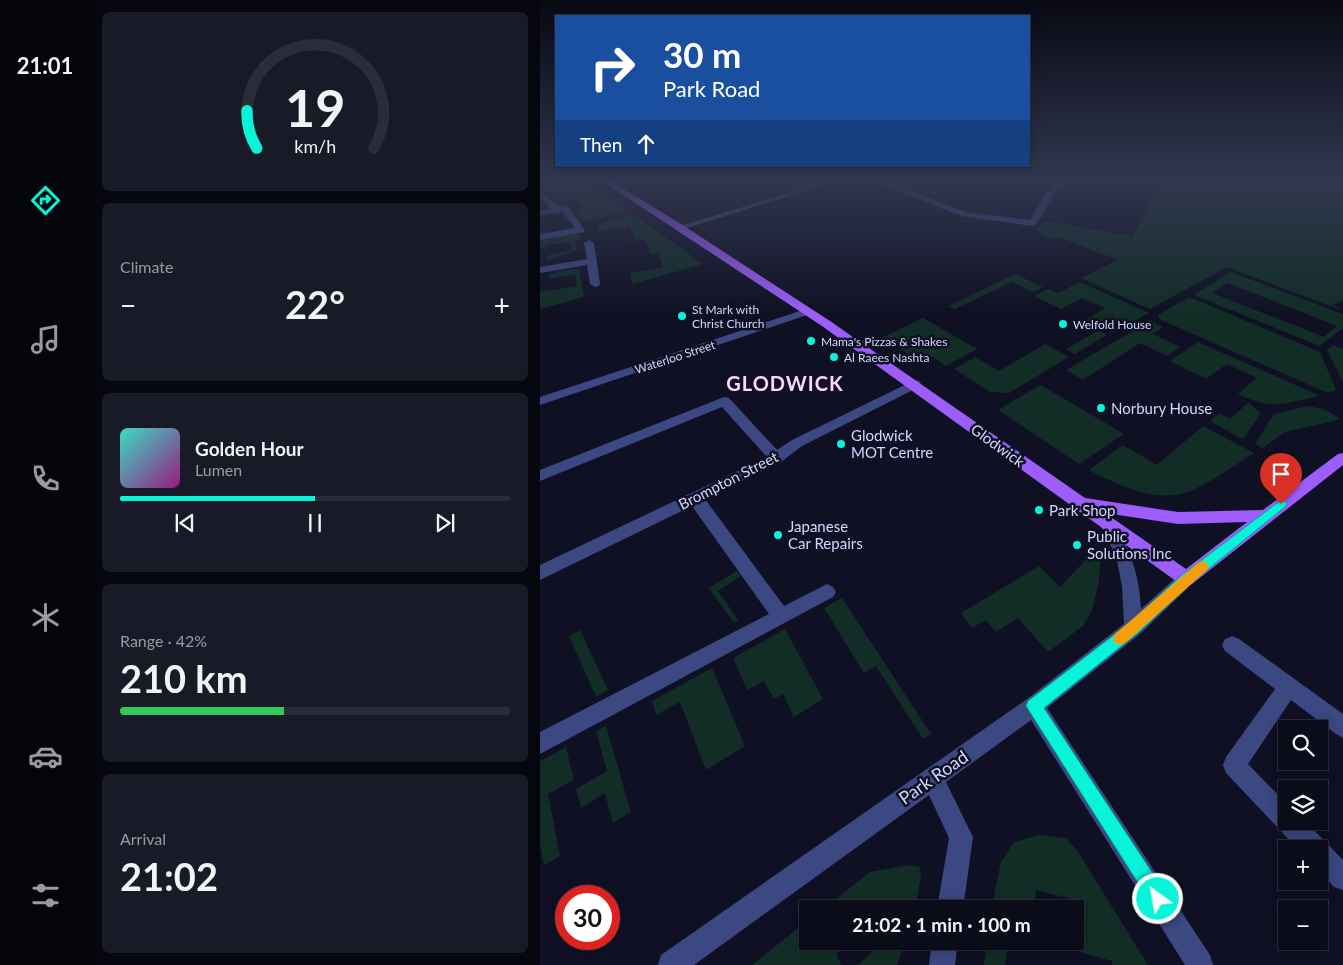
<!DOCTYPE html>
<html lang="en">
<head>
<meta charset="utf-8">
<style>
	:root { --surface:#0b0c1a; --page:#191a27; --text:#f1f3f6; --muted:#9a9ba2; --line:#2b2c39; --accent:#08f4d9 }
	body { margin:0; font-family:Lato,sans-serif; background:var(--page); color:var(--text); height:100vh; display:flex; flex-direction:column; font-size:19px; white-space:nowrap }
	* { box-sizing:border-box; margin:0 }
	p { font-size:16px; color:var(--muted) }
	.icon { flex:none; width:28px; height:28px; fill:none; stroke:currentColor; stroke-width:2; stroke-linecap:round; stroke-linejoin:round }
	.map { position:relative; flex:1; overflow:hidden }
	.drawer { display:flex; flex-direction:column; gap:12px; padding:12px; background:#06070e; width:450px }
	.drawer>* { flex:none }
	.banner { position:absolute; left:15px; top:15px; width:475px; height:152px; border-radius:0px; box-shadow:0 2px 12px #0003,0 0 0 1px var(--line); background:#1a4fa0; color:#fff; overflow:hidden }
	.fabs { position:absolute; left:738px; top:720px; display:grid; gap:10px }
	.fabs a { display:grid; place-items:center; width:50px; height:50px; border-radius:0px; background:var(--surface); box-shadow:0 2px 12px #0003,0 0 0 1px var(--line); font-size:25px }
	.speed { position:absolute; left:15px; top:885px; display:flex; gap:10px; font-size:25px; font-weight:700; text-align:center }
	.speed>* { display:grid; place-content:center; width:65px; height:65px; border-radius:50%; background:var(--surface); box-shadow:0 2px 12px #0003,0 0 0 1px var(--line); line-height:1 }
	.speed .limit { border:8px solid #d22; background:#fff; color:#111 }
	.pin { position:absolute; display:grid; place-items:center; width:42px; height:42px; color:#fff; margin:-51px -21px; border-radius:50% 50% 50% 0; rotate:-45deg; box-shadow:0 0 5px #0007 }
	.pin .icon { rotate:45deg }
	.me { position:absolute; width:55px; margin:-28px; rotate:328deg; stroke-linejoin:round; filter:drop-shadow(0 0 4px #0008) }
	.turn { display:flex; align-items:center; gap:18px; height:105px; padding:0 25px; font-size:22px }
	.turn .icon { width:65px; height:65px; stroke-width:2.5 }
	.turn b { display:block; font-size:35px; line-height:42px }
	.then { display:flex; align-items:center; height:48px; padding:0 25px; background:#0003; gap:10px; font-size:19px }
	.big { font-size:38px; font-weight:700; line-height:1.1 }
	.drawer .widget { flex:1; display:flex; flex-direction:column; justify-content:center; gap:8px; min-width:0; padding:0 18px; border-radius:8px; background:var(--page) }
	.drawer .dial { align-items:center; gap:0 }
	.dial svg { height:130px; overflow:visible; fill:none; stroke:var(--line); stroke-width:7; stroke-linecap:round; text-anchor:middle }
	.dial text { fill:var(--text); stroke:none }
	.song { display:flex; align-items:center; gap:15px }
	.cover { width:60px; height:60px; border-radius:8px; background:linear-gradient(135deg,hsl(170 70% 55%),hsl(310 70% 35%)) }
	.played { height:5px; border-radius:2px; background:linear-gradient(90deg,var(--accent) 50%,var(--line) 50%) }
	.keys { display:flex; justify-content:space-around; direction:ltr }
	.heat { display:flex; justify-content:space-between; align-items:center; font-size:28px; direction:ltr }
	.charge { height:8px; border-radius:4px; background:linear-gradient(90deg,#34c759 42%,var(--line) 0) }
	.trip { position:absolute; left:259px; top:900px; width:285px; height:50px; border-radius:0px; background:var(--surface); box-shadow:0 2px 12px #0003,0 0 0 1px var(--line); font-weight:700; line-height:50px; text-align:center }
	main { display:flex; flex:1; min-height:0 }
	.tabs { display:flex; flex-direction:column; width:90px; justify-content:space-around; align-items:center; background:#04050a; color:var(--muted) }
	.tabs .icon { width:35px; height:35px }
	.tabs .on { color:var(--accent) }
	.tabs b { font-size:22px; color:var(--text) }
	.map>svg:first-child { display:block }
	.green { fill:#122d26; fill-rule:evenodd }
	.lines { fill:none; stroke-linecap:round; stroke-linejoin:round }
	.minor { fill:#3b4881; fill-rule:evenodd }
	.major { fill:#9d5dfa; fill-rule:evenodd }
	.route { fill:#08f4d9; stroke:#059f8d }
	.slow { fill:#f59e0b }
	.poi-dot { fill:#08f4d9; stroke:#0f1023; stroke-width:2 }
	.labels { text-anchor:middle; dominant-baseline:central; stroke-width:5; stroke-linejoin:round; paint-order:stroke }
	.far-poi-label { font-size:12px; fill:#d3d7fe; stroke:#0f1023; text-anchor:start }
	.far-street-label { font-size:12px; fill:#d3d7fe; stroke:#0f1023 }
	.poi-label { font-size:15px; fill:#d3d7fe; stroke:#0f1023; text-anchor:start }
	.street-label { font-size:15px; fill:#d3d7fe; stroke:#0f1023 }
	.near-street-label { font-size:18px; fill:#d3d7fe; stroke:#0f1023 }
	.district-label { font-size:20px; font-weight:bold; letter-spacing:1px; fill:#fed4f8; stroke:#0f1023 }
</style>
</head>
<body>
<main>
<nav class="tabs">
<b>21:01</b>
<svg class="icon on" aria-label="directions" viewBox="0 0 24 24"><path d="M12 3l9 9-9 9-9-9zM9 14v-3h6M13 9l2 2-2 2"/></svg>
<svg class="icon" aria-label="music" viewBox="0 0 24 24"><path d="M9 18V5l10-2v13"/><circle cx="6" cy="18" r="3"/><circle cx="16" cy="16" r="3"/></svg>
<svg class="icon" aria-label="phone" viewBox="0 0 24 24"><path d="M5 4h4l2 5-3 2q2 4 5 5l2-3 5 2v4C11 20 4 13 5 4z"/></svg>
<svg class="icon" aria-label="climate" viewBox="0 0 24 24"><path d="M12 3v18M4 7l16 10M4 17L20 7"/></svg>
<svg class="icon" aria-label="car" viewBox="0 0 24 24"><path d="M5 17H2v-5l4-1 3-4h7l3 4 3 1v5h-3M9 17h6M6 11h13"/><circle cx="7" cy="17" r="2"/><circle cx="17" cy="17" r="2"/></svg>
<svg class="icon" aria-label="filters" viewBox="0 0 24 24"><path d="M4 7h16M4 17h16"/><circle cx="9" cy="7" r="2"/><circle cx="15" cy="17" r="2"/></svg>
</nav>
<section class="drawer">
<div class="widget dial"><svg viewBox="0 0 100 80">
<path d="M14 69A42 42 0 1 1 86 69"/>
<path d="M14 69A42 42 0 0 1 8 46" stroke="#08f4d9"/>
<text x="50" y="56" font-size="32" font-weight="700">19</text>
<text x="50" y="72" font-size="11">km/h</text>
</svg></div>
<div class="widget"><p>Climate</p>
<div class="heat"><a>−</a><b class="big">22°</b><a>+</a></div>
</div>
<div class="widget">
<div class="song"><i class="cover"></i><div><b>Golden Hour</b><p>Lumen</p></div></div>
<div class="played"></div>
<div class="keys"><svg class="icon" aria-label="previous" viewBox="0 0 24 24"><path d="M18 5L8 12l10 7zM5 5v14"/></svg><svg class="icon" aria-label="pause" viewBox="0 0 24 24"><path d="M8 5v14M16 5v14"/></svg><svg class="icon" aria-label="next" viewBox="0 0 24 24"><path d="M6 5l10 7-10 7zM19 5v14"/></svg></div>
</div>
<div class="widget"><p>Range · 42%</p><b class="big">210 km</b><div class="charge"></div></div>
<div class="widget"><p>Arrival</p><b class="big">21:02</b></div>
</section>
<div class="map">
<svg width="803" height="965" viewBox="0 0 803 965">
	<rect width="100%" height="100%" fill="#0f1023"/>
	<g class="green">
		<polygon points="0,179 40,179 88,211 42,222 35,211 42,209 34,199 19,202 0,187"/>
		<polygon points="641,179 803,179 803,301 793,304 803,311 687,267 610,309 541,278 578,260 519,237 512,240 496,230 503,221 593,236 617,190"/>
		<polygon points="91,216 97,217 163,264 92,284 90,273 123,267 118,253 110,254 105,239 76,245 94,240 90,226 59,231 59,225 70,219"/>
		<polygon points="35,233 39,234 40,239 35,241 37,250 7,260 7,255 31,251 30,242 6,245 6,247 0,248 0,240"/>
		<polygon points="33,269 39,270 44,297 0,309 0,292 37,286 35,274 9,279 9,274"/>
		<path d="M690 272 803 314V328L780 346 654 295ZM687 283 797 326 784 337 672 293Z"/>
		<polygon points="475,274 503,287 493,292 472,282 415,309 408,306"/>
		<polygon points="540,282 609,313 572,333 545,320 565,308 542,298 521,309 494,296 508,289 518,293"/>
		<polygon points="649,297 780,352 796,390 788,393 619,319 618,315"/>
		<polygon points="383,318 437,349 406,366 393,357 367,353 343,337"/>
		<polygon points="610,321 623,327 613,334 640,347 627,356 600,343 543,380 526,370"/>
		<polygon points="558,331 567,335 535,354 526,349"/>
		<path d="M658 342 780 396C744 403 733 411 698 394L717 378 687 364 666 379 630 361Z"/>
		<polygon points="505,344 529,357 469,393 450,392 414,369 435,357 459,371"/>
		<polygon points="793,345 803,349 803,382 787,350"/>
		<polygon points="500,385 509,390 584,434 539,464 458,410"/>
		<polygon points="708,403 721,413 704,438 698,437 670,421 679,413 690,419"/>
		<polygon points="768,406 783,409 800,418 794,421 745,432 723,448 715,444 734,414"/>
		<path d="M663 426 714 453C695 465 676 479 655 489 622 506 579 486 549 470L583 445 617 465Z"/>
		<polygon points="555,550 560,563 559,582 552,610 543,626 508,652 478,618 456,632 446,620 432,628 421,613 499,566 520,587"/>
		<polygon points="197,571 201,576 178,591 198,620 194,623 169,588"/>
		<polygon points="302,598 391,734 383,739 336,666 324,673 284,608"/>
		<polygon points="245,629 283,699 254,717 243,694 234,699 224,681 207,690 193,658"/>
		<polygon points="40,630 68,690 56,697 29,636"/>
		<polygon points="172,668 205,746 166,770 140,702 116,715 112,701"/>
		<polygon points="66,726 91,812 73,823 65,793 41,808 36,789 67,771 56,731"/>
		<polygon points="26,747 34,780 8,794 20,856 4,865 0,844 0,761"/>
		<polygon points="499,835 526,838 538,852 608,965 572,965 572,961 540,952 543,902 496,890 494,909 451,909 461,862 474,842"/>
		<polygon points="369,865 380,867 381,876 375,909 283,909 330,872"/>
		<polygon points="267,921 268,941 310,941 296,954 301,965 212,965"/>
		<polygon points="337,941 365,941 357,965 318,965 339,945"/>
		<polygon points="447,941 468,941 465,965 444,965"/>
	</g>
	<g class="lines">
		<g class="minor">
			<polygon points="293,179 303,179 144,229 137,227"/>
			<path d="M329 179H339L426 212 490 220C500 204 511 176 533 179L517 189 497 223 493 226 421 216Z"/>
			<polygon points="0,192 18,205 28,207 45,230 44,232 0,240 0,234 35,228 23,212 0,215 0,211 12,209 0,198"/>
			<polygon points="49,240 54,243 60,284 59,286 55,287 50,284 47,265 0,273 0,267 47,259 44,243"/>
			<polygon points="269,308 274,311 273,313 0,405 0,397"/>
			<polygon points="375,380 379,381 381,384 379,387 262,446 241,462 165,499 244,606 287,584 293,587 296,592 293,597 0,754 0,732 229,614 152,506 0,580 0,565 227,457 182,407 0,481 0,470 184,397 189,398 237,450 252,440"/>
			<path d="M567 517 573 519C590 552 599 571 601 609L640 574 646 572 652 574 655 579 652 584 600 634 507 708 670 955 673 965H645L491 720 406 782 433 837 423 909H397L409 838 389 795 154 965H118L121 955 487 699 584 624 582 586 576 556 559 523 561 519Z"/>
			<polygon points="692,636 699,639 803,714 803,738 796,734 751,700 708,764 746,803 746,821 765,821 803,860 803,890 794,887 779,870 779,849 758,849 686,773 683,765 686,757 735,689 685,651 682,645 685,639"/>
			<polygon points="392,941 418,941 415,965 389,965"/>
		</g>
		<path class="major" d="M59 179H67L141 224 290 321 545 498 638 512 723 510 798 454 803 453V465L652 584 646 586 640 584 282 326ZM565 513 638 524 707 522 646 569Z"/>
	</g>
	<linearGradient id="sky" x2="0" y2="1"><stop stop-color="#080913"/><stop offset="0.57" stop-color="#313750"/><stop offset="1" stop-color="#313750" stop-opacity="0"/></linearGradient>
	<rect width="803" height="314" fill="url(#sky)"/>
	<polygon class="route" points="741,500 745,501 747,504 745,507 651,583 598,633 504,708 625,892 628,899 625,905 618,908 612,905 486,706 488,701 588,624 642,575"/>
	<polygon class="slow" points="662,561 667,563 669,566 667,570 585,643 580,645 575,643 573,639 575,634 658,563"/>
	<g class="poi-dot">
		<circle cx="142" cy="316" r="5"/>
		<circle cx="523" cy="324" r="5"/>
		<circle cx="271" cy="341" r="5"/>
		<circle cx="294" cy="357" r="5"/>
		<circle cx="561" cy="408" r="5"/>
		<circle cx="301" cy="444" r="5"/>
		<circle cx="499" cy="510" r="5"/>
		<circle cx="238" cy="535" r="5"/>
		<circle cx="537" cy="545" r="5"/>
	</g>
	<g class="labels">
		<g class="far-poi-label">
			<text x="152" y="309">St Mark with<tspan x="152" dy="14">Christ Church</tspan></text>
			<text x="533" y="324">Welfold House</text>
			<text x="281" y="341">Mama's Pizzas &amp; Shakes</text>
			<text x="304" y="357">Al Raees Nashta</text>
		</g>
		<g class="far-street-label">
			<text transform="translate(135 357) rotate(-18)">Waterloo Street</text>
		</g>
		<g class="poi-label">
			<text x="571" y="408">Norbury House</text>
			<text x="311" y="435">Glodwick<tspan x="311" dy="17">MOT Centre</tspan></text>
			<text x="509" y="510">Park Shop</text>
			<text x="248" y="526">Japanese<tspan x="248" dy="17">Car Repairs</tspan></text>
			<text x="547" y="536">Public<tspan x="547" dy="17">Solutions Inc</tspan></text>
		</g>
		<g class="street-label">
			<text transform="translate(458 445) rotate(36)">Glodwick</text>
			<text transform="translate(188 480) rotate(-27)">Brompton Street</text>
		</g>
		<g class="near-street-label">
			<text transform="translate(393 777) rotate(-35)">Park Road</text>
		</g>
		<g class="district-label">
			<text x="245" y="383">GLODWICK</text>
		</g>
	</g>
</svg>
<div class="fabs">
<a><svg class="icon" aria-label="search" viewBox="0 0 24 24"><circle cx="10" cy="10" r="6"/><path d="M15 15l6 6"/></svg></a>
<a><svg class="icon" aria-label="layers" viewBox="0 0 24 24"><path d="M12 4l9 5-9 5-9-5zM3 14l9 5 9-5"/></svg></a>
<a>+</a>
<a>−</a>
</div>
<div class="speed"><div class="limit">30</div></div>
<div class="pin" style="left:741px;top:504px;background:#d93025"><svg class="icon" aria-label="arrive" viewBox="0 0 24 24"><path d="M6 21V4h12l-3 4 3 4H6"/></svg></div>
<svg class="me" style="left:618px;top:899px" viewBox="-20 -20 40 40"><circle r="17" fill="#08f4d9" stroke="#fff" stroke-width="3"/><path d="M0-11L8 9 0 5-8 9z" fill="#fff"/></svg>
<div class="trip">21:02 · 1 min · 100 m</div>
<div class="banner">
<div class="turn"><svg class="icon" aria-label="right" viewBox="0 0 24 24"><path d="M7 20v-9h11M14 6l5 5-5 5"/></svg><div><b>30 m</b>Park Road</div></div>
<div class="then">Then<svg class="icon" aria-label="ahead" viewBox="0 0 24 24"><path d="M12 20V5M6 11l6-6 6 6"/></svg></div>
</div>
</div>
</main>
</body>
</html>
